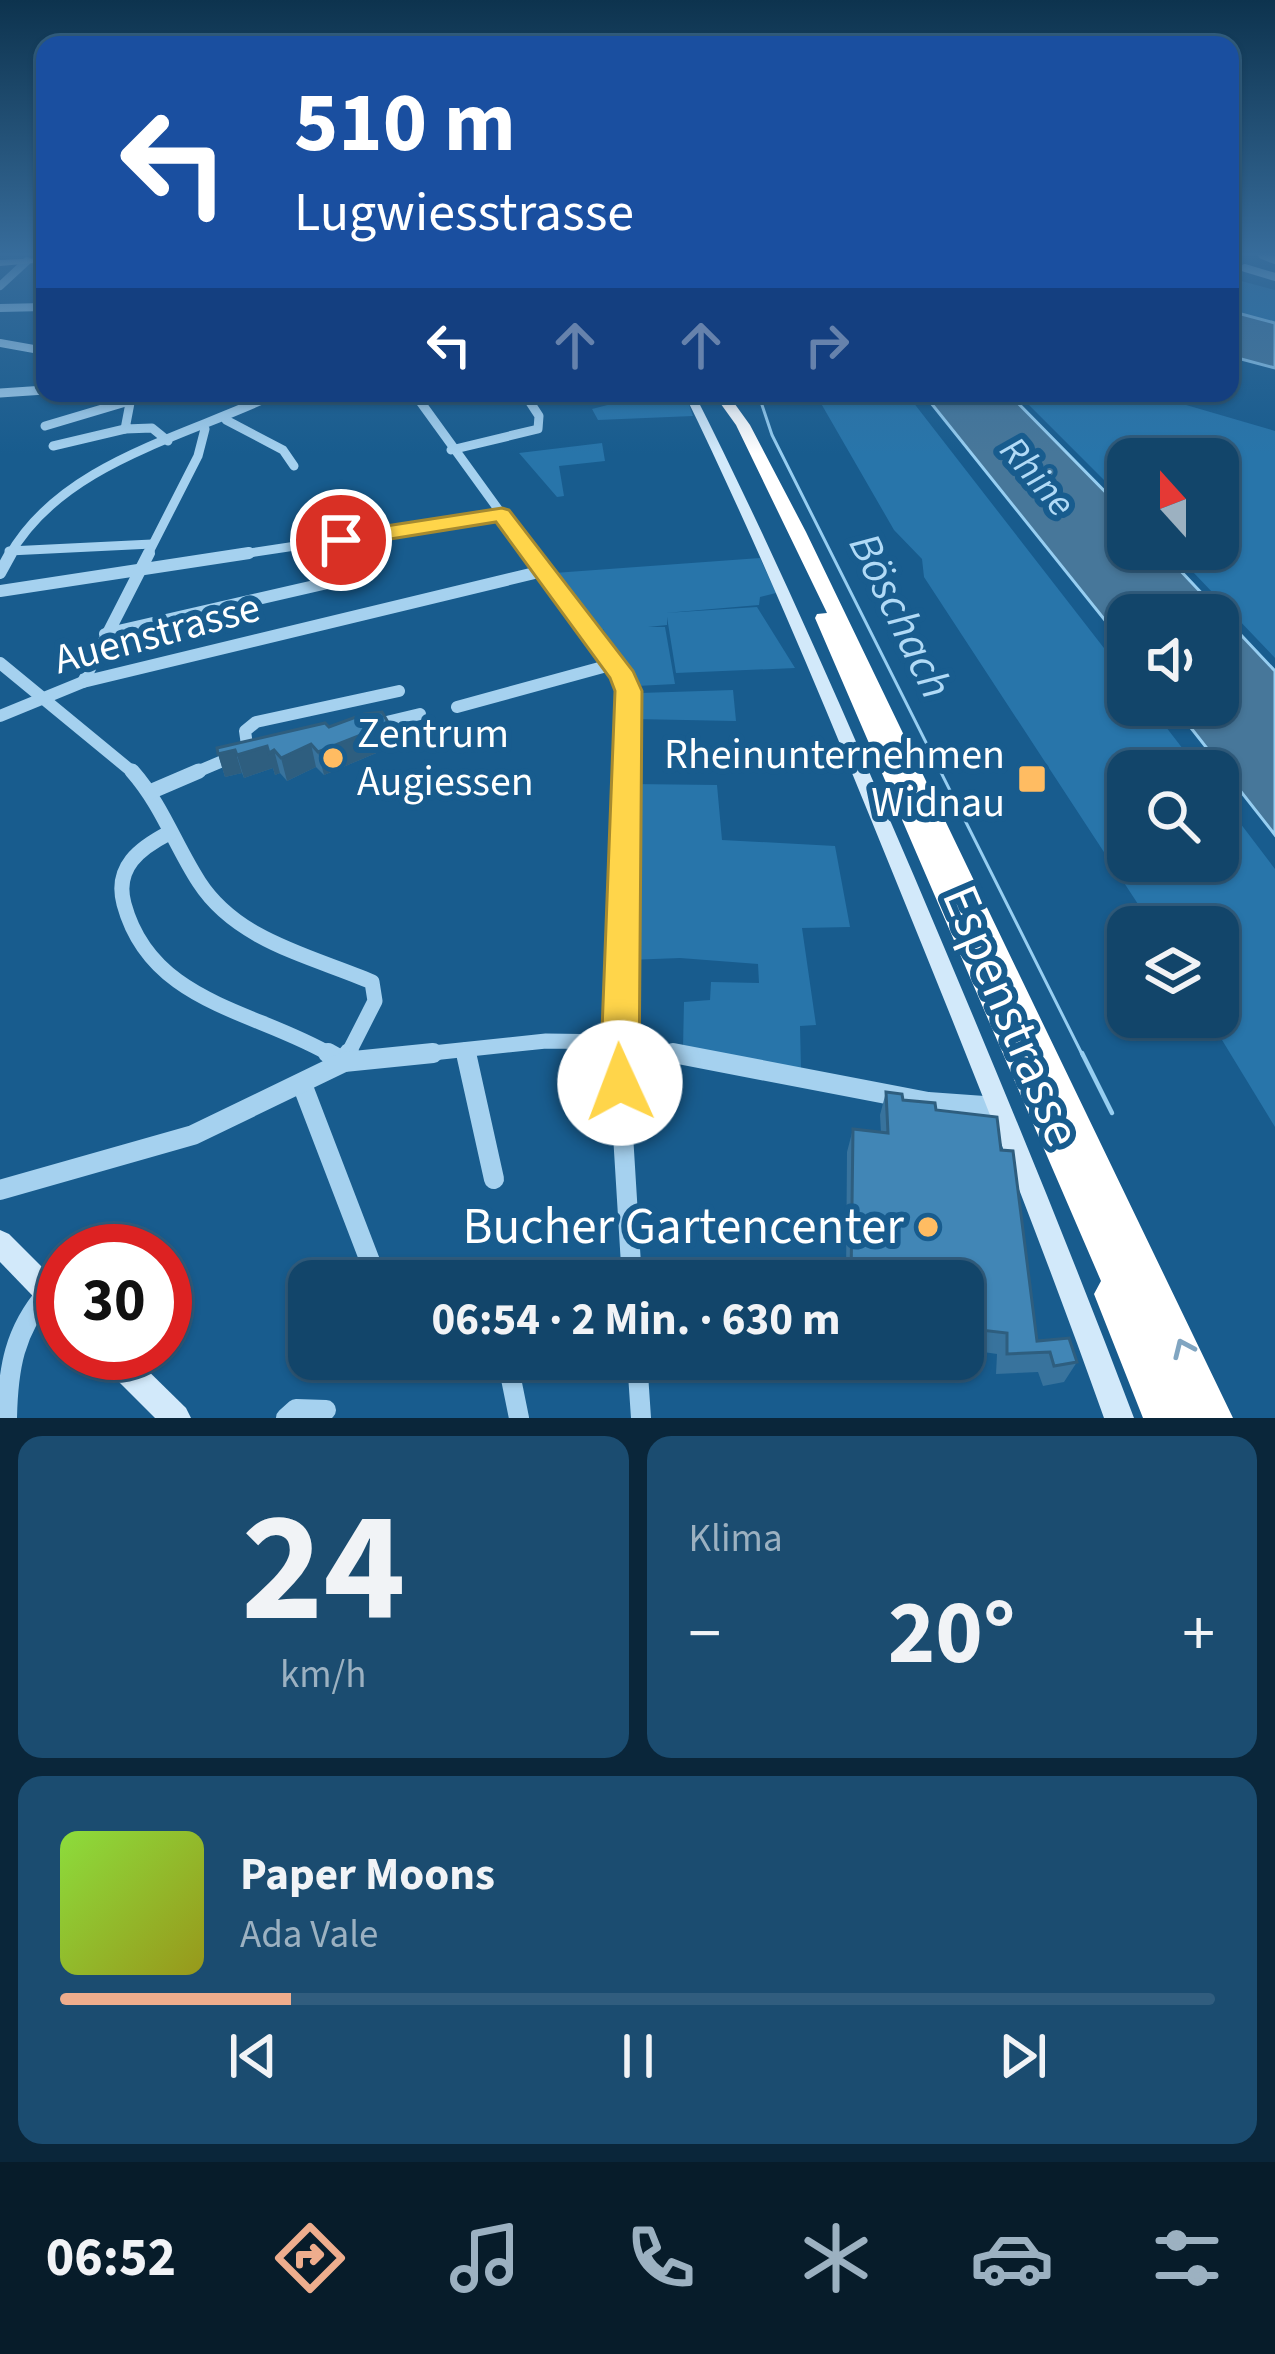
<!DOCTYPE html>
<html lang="de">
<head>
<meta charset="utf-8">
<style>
	:root { --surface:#12456a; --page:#1b4c70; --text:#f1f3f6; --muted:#9cb1c1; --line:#315d7e; --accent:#eead8d }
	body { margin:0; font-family:"Source Sans 3",sans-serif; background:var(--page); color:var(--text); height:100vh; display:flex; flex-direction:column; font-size:45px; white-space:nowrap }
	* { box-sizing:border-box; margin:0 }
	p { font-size:39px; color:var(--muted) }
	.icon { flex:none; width:66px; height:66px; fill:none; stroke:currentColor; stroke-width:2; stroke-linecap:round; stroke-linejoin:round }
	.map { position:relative; height:1418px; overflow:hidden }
	.sheet { display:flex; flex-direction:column; gap:18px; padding:18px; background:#0a263a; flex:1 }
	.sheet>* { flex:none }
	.guide { position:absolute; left:36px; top:36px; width:1203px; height:366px; border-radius:24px; box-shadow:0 3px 9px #0004,0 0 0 3px var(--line); background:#1a4fa0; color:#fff; overflow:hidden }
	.needle { width:78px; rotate:339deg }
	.tools { position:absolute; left:1107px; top:438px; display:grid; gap:24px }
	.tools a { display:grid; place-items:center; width:132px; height:132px; border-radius:24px; background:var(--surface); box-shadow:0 3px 9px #0004,0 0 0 3px var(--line); font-size:60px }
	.speed { position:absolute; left:36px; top:1224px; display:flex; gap:24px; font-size:60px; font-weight:700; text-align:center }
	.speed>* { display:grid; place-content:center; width:156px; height:156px; border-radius:50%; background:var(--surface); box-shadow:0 3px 9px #0004,0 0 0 3px var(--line); line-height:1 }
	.speed .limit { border:18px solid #d22; background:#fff; color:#111 }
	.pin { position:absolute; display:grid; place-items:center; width:102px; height:102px; color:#fff; margin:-51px; border:6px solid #fff; border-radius:50%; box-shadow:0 3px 12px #0007 }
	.me { position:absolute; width:132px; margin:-66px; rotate:358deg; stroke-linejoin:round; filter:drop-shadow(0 0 9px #0008) }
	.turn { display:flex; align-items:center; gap:42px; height:252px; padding:0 60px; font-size:54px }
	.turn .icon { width:156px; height:156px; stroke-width:2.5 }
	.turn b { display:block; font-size:84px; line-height:102px }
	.lanes { display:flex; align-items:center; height:114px; padding:0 60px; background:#0003; justify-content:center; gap:60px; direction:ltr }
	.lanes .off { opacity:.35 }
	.big { font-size:90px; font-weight:700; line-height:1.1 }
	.sheet .card { flex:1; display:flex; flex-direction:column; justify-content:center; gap:18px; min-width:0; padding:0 42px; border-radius:24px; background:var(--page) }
	.sheet .dial { align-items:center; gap:0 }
	.dial b { font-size:156px; line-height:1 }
	.song { display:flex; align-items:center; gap:36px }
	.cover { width:144px; height:144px; border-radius:18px; background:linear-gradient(135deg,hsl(90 70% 55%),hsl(60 70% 35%)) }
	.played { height:12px; border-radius:6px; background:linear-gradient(90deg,var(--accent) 20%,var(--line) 20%) }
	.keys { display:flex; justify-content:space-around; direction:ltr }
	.heat { display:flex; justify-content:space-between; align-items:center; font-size:66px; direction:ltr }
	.sheet .tiles { flex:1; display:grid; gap:18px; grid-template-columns:1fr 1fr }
	.card:last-child { grid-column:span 2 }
	.trip { position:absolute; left:288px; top:1260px; width:696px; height:120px; border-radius:24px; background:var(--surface); box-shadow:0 3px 9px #0004,0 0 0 3px var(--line); font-weight:700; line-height:120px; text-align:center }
	.tabs { display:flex; height:192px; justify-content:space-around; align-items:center; background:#071c2a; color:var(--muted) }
	.tabs .icon { width:84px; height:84px }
	.tabs .current { color:var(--accent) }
	.tabs b { font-size:54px; color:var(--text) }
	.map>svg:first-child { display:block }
	.green { fill:#2875aa }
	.water { fill:#47779a; stroke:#97cef1; stroke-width:3 }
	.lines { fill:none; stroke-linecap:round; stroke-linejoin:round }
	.stream-far1 { stroke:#97cef1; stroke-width:3 }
	.stream { stroke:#97cef1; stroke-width:4.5 }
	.street-far4 { stroke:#a5d1ef; stroke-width:8 }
	.street-far3 { stroke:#a5d1ef; stroke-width:9 }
	.street-far2 { stroke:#a5d1ef; stroke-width:12 }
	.street-far1 { stroke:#a5d1ef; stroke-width:15 }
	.street { stroke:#a5d1ef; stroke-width:20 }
	.secondary { fill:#d2e9fa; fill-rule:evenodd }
	.highway { fill:#fff; fill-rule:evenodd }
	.wall { fill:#38739d }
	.shaded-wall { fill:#2e5e7f }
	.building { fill:#4186b6; stroke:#2e5e7f; stroke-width:3 }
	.oneway { stroke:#80a5c1 }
	.route { fill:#ffd54a; stroke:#a68a30; stroke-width:3 }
	.poi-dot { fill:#ffbc62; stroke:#185c8e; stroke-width:4.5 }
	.labels { text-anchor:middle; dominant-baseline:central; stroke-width:12; stroke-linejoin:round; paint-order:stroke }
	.far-water-label { font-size:39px; font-style:italic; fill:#b1daf6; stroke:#185c8e }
	.street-label { font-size:42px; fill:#fff; stroke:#185c8e }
	.poi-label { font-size:42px; fill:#fff; stroke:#185c8e; text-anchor:start }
	.water-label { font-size:45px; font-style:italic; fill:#b1daf6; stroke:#185c8e }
	.near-street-label { font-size:51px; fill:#fff; stroke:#185c8e }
	.near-poi-label { font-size:51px; fill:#fff; stroke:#185c8e; text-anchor:end }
</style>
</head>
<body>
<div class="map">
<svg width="1275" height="1418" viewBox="0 0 1275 1418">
	<rect width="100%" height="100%" fill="#185c8e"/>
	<g class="green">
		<polygon points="1230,278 1275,290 1275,323 1230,311"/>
		<polygon points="654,393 685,393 693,416 598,420 592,409"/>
		<polygon points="815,393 906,393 1128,679 1128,705 1149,705 1200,771 1128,771 1128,861 1218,861 1218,794 1275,869 1275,1127 1208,1017 1218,1017 1218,927 1153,927 924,577 922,559 894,530"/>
		<polygon points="1017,393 1145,393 1275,431 1275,658 1171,549 1218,549 1218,459 1128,459 1128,504"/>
		<polygon points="602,443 605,461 559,466 564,496 557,497 519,453"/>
		<polygon points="760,558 776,593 760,597 759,605 665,613 757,607 795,668 676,673 667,617 667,625 648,627 665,627 675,684 637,686 603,629 597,629 554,573"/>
		<polygon points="733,690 736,721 634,719 634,697 640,693"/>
		<polygon points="632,784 717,785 722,840 835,846 850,927 802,928 816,1025 800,1026 801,1069 683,1048 684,1002 710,1000 711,982 759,983 758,964 680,958 628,960"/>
	</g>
	<g class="water">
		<polygon points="1230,311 1275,323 1275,368 1230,356"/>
		<polygon points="923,393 1008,393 1128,515 1128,549 1160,549 1275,671 1275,835 1173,705 1218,705 1218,615 1128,615 1128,649"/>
	</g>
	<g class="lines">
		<g class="stream-far1">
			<polyline points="763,393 764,400"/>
			<polyline points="762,405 772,435 1083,1056"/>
		</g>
		<polyline class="stream" points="1082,1053 1112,1113"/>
		<g class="street-far4">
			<polyline points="1262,255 1275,260"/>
			<polyline points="1245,268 1275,277"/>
			<polyline points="0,286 27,261"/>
			<polyline points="0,308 45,307"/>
			<polyline points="0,343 45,351"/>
		</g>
		<g class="street-far3">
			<polyline points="0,393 45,390"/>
			<polyline points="124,393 130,403 125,429 152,428 168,441"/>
			<polyline points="414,393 532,556"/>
			<polyline points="226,420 283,450 294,466"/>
			<polyline points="45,426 129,401"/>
			<polyline points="53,446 125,429"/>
			<polyline points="451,450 538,429 539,416 524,393"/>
			<polyline points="9,551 152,544"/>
			<path d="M9 556C62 462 186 437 277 393"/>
			<polyline points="147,556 198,456 205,429"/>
			<polyline points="229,556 501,515"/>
		</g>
		<g class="street-far2">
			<polyline points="530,553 619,671 628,691 625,774"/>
			<polyline points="0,573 11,553"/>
			<polyline points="0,591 249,553"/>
			<polyline points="105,634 371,573"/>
			<polyline points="0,663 135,774"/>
			<polyline points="83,682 149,553"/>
			<polyline points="457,707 614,664"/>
			<polyline points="0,716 83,682 543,571"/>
			<polyline points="374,725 420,714"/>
			<polyline points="242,752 247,745 245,731 256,722 399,691"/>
			<polyline points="192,774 232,757"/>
		</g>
		<g class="street-far1">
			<path d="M132 771C162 805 175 845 199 882 237 941 311 956 372 982L375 1001 347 1056"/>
			<polyline points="150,792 199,771"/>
			<path d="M169 833C140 848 114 867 124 904 151 1004 256 1010 333 1056"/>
			<polyline points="465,1050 466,1056"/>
			<polyline points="404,1056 546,1041 617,1042 689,1056"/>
			<polyline points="618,1056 625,771"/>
		</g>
		<g class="street">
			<polyline points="328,1053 344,1062 349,1053"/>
			<polyline points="466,1053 494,1179"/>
			<polyline points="618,1053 632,1281"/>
			<polyline points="673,1053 928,1102 998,1107"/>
			<polyline points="302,1084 373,1269"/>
			<polyline points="0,1190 193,1135 344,1062 433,1053"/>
			<polyline points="507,1359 519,1418"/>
			<polyline points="637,1359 641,1418"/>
			<path d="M7 1418C8 1369 14 1331 47 1293"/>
			<polyline points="286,1418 296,1409 326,1410"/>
		</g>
		<g class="secondary">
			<polygon points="45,258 45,262 0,266 0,260"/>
			<path d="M684 393H694C774 551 844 713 914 876 990 1055 1065 1235 1134 1418H1104C1039 1235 967 1055 894 876 828 713 761 551 684 393Z"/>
			<polygon points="0,1230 9,1234 63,1288 63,1321 53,1317 0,1262"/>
			<polygon points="96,1353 130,1353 186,1408 191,1418 155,1418 100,1363"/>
		</g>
		<polygon class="highway" points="713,393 727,393 750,425 806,532 1233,1418 1143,1418 1094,1294 1101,1281 815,618 817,614 827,613 736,425"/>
	</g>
	<g class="wall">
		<polygon points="389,724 393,746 324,775 316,767 287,781 280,773 275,775 273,768 244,778 242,773 225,777 218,754"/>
		<polygon points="886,1092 903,1100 936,1110 1001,1150 1037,1341 1077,1362 1064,1382 1043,1386 1038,1372 996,1374 997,1354 963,1349 963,1281 846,1281 847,1152 853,1129 881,1133 880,1115"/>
	</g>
	<g class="shaded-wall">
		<polygon points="389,724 393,746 324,775 318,752"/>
		<polygon points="311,744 316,767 287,781 281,758"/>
		<polygon points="267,746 274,750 280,773 275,775 273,768 244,778 237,755"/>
		<polygon points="235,750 242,773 225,777 218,754"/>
	</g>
	<g class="building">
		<polygon points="382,712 389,724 318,752 311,744 281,758 274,750 269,753 267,746 237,755 235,750 218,754 217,748 325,723 329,727 364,714"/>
		<polygon points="886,1092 902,1094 903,1100 935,1103 936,1110 997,1117 1001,1150 1013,1151 1037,1341 1069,1338 1077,1362 1054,1366 1050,1352 1007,1354 1007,1333 963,1328 963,1281 851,1281 853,1129 888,1133"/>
	</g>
	<defs><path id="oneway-chevron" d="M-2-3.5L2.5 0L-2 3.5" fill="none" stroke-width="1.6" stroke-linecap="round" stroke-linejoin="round" transform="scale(3)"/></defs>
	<use class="oneway" href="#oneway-chevron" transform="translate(1183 1348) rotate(-114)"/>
	<linearGradient id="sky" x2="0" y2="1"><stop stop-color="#0d334e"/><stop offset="0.56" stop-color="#376c9b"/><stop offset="1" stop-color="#376c9b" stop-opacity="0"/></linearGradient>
	<rect width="1275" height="454" fill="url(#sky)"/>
	<polygon class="route" points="502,508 509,510 633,671 642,691 639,1083 633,1095 620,1101 606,1095 600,1083 615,691 610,678 496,522 341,547 330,540 341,533"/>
	<g class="poi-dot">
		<circle cx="333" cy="758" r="12"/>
		<rect x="1017" y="764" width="30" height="30" rx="6"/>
		<circle cx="928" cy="1227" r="12"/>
	</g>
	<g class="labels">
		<g class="far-water-label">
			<text transform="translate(1037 477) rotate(49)">Rhine</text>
		</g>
		<g class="street-label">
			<text transform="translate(157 634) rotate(-15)">Auenstrasse</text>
		</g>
		<g class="poi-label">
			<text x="357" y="734">Zentrum<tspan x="357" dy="48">Augiessen</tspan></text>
			<text x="1005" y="755" text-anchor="end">Rheinunternehmen<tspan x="1005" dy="48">Widnau</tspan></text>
		</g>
		<g class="water-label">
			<text transform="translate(900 616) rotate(64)">Böschach</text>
		</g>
		<g class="near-street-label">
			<text transform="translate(1011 1016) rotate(67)">Espenstrasse</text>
		</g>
		<g class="near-poi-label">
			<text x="904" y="1227">Bucher Gartencenter</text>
		</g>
	</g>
</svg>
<div class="tools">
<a><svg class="needle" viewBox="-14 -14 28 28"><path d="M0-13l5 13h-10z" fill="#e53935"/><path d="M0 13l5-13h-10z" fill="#9cb1c1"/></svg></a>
<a><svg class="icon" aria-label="sound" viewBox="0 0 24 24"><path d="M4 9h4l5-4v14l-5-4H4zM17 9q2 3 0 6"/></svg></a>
<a><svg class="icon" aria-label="search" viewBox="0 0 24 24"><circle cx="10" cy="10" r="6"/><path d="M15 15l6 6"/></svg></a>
<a><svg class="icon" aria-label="layers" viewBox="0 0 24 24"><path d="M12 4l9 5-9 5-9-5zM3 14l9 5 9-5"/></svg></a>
</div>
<div class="speed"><div class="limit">30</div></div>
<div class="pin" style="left:341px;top:540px;background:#d93025"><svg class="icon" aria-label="arrive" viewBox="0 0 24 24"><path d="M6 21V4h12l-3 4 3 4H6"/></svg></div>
<svg class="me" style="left:620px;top:1083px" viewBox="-20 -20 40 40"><circle r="19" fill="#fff"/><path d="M0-13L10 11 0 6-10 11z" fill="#ffd54a"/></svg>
<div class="trip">06:54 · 2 Min. · 630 m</div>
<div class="guide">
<div class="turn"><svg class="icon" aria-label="left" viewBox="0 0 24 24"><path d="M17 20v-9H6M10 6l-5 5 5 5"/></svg><div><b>510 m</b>Lugwiesstrasse</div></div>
<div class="lanes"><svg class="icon" aria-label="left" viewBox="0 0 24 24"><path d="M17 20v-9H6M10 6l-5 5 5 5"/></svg><svg class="icon off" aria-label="ahead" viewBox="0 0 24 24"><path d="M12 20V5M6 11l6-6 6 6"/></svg><svg class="icon off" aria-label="ahead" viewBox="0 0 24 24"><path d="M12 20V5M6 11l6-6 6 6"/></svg><svg class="icon off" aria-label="right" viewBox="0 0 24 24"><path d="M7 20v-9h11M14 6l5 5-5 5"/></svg></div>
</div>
</div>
<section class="sheet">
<div class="tiles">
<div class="card dial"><b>24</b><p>km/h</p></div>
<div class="card"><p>Klima</p>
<div class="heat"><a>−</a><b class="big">20°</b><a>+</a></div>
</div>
<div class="card">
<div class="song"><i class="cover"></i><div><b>Paper Moons</b><p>Ada Vale</p></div></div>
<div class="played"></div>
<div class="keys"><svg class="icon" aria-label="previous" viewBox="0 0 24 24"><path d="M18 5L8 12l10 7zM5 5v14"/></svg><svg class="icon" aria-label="pause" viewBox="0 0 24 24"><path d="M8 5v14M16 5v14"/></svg><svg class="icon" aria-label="next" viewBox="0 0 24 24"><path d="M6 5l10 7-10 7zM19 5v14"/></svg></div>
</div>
</div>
</section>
<nav class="tabs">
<b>06:52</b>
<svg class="icon current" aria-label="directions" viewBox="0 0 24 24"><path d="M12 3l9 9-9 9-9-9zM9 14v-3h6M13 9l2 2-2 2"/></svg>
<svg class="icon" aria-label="music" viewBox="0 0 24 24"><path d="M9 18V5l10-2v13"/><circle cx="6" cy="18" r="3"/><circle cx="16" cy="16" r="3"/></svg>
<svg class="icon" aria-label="phone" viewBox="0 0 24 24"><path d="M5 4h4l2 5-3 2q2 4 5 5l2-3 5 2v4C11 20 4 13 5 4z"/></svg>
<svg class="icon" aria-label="climate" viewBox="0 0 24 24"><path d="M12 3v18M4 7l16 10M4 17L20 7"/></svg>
<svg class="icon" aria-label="car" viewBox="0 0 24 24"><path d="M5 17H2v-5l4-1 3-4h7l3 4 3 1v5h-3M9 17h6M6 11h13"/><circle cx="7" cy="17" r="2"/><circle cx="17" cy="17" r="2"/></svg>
<svg class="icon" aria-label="filters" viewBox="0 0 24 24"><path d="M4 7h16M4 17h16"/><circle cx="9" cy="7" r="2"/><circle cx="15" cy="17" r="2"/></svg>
</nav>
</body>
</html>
